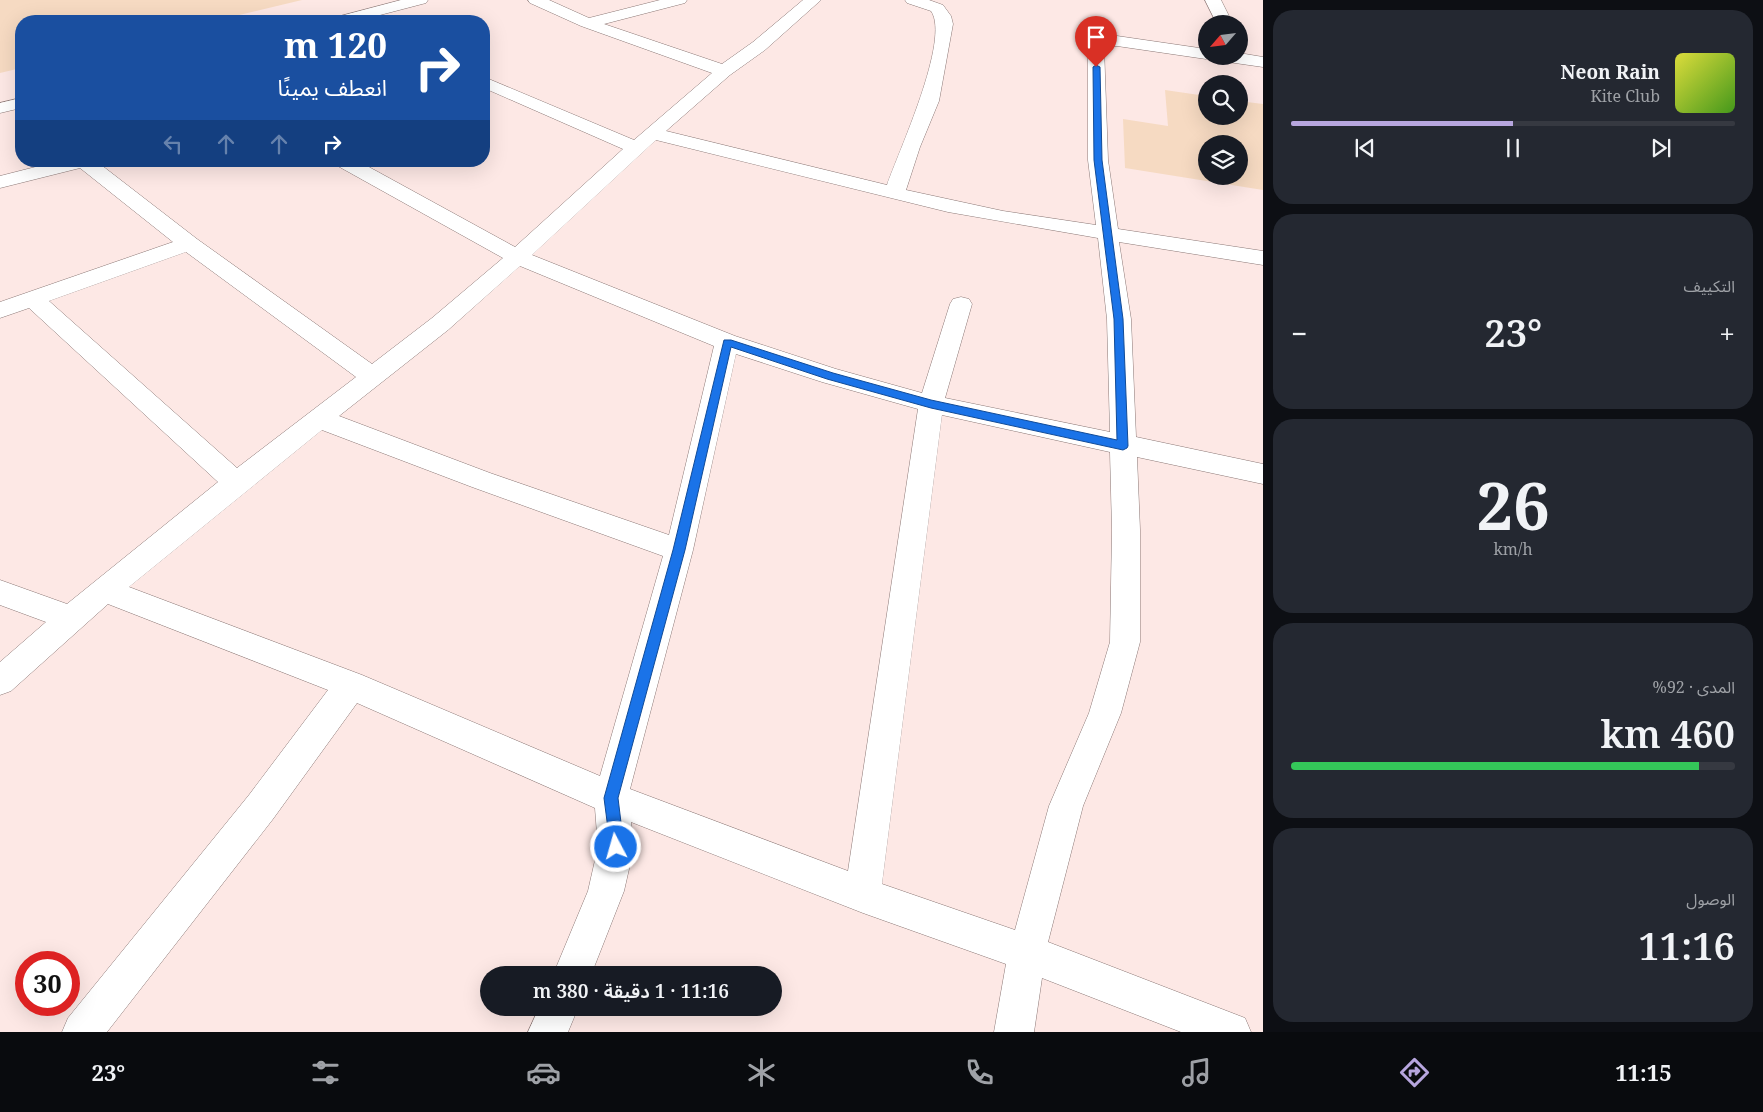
<!DOCTYPE html>
<html lang="ar">
<head>
<meta charset="utf-8">
<style>
	:root { --surface:#171b24; --page:#242831; --text:#f1f3f6; --muted:#9ea1a6; --line:#363941; --accent:#b7a6de }
	body { margin:0; font-family:"Noto Serif","Noto Sans Arabic",serif; background:var(--page); color:var(--text); direction:rtl; height:100vh; display:flex; flex-direction:column; font-size:19px; white-space:nowrap }
	* { box-sizing:border-box; margin:0 }
	p { font-size:16px; color:var(--muted) }
	.icon { flex:none; width:28px; height:28px; fill:none; stroke:currentColor; stroke-width:2; stroke-linecap:round; stroke-linejoin:round }
	.map { position:relative; flex:1; overflow:hidden; direction:ltr }
	.panel { display:flex; flex-direction:column; gap:10px; padding:10px; background:#0d0f14; width:500px }
	.panel>* { flex:none }
	.top-card { position:absolute; left:15px; top:15px; width:475px; height:152px; border-radius:20px; box-shadow:0 5px 20px #0002; direction:rtl; background:#1a4fa0; color:#fff; overflow:hidden }
	.needle { width:32px; rotate:242deg }
	.controls { position:absolute; left:1198px; top:15px; display:grid; gap:10px }
	.controls a { display:grid; place-items:center; width:50px; height:50px; border-radius:50%; background:var(--surface); box-shadow:0 5px 20px #0002; font-size:25px }
	.speed { position:absolute; left:15px; top:951px; display:flex; gap:10px; font-size:25px; font-weight:700; text-align:center }
	.speed>* { display:grid; place-content:center; width:65px; height:65px; border-radius:50%; background:var(--surface); box-shadow:0 5px 20px #0002; line-height:1 }
	.speed .limit { border:8px solid #d22; background:#fff; color:#111 }
	.pin { position:absolute; display:grid; place-items:center; width:42px; height:42px; color:#fff; margin:-51px -21px; border-radius:50% 50% 50% 0; rotate:-45deg; box-shadow:0 0 5px #0007 }
	.pin .icon { rotate:45deg }
	.me { position:absolute; width:55px; margin:-28px; rotate:354deg; stroke-linejoin:round; filter:drop-shadow(0 0 4px #0008) }
	.turn { display:flex; align-items:center; gap:18px; height:105px; padding:0 20px; font-size:22px }
	.turn .icon { width:65px; height:65px; stroke-width:2.5 }
	.turn b { display:block; font-size:35px; line-height:42px }
	.lanes { display:flex; align-items:center; height:48px; padding:0 20px; background:#0003; justify-content:center; gap:25px; direction:ltr }
	.lanes .off { opacity:.35 }
	.big { font-size:38px; font-weight:600; line-height:1.1 }
	.panel .widget { flex:1; display:flex; flex-direction:column; justify-content:center; gap:8px; min-width:0; padding:0 18px; border-radius:20px; background:var(--page) }
	.panel .dial { align-items:center; gap:0 }
	.dial b { font-size:65px; line-height:1 }
	.song { display:flex; align-items:center; gap:15px }
	.cover { width:60px; height:60px; border-radius:8px; background:linear-gradient(135deg,hsl(60 70% 55%),hsl(100 70% 35%)) }
	.played { height:5px; border-radius:2px; background:linear-gradient(90deg,var(--accent) 50%,var(--line) 50%) }
	.keys { display:flex; justify-content:space-around; direction:ltr }
	.heat { display:flex; justify-content:space-between; align-items:center; font-size:28px; direction:ltr }
	.charge { height:8px; border-radius:4px; background:linear-gradient(90deg,#34c759 92%,var(--line) 0) }
	.trip { position:absolute; left:480px; top:966px; width:302px; height:50px; border-radius:25px; background:var(--surface); box-shadow:0 5px 20px #0002; font-weight:600; line-height:50px; text-align:center; direction:rtl }
	.menu { display:flex; height:80px; justify-content:space-around; align-items:center; background:#090b0e; color:var(--muted) }
	.menu .icon { width:35px; height:35px }
	.menu .on { color:var(--accent) }
	.menu b { font-size:22px; color:var(--text) }
	main { display:flex; flex:1; min-height:0 }
	.map>svg:first-child { display:block }
	.green { fill:#f6dac2; fill-rule:evenodd }
	.lines { fill:none; stroke-linecap:round; stroke-linejoin:round }
	.street-casing { stroke:#8b7876; stroke-width:1 }
	.secondary-casing { stroke:#8b7876; stroke-width:1 }
	.street { fill:#fff; fill-rule:evenodd }
	.secondary { fill:#fff; fill-rule:evenodd }
	.route { fill:#1a73e8; stroke:#114b97 }
</style>
</head>
<body>
<main>
<section class="panel">
<div class="widget">
<div class="song"><i class="cover"></i><div><b>Neon Rain</b><p>Kite Club</p></div></div>
<div class="played"></div>
<div class="keys"><svg class="icon" aria-label="previous" viewBox="0 0 24 24"><path d="M18 5L8 12l10 7zM5 5v14"/></svg><svg class="icon" aria-label="pause" viewBox="0 0 24 24"><path d="M8 5v14M16 5v14"/></svg><svg class="icon" aria-label="next" viewBox="0 0 24 24"><path d="M6 5l10 7-10 7zM19 5v14"/></svg></div>
</div>
<div class="widget"><p>التكييف</p>
<div class="heat"><a>−</a><b class="big">23°</b><a>+</a></div>
</div>
<div class="widget dial"><b>26</b><p>km/h</p></div>
<div class="widget"><p>المدى · 92%</p><b class="big">460 km</b><div class="charge"></div></div>
<div class="widget"><p>الوصول</p><b class="big">11:16</b></div>
</section>
<div class="map">
<svg width="1263" height="1032" viewBox="0 0 1263 1032">
	<rect width="100%" height="100%" fill="#fde8e5"/>
	<g class="green">
		<polygon points="0,0 302,0 214,21 21,21 21,68 0,73"/>
		<path d="M1165 90 1206 96V116H1239V101L1263 104V190L1125 168 1123 119 1168 126ZM1206 144H1239V176H1206Z"/>
	</g>
	<g class="lines">
		<defs>
			<g id="street">
				<path d="M528 0H549L589 18 660 0H687L685 3 604 24 722 64 753 42 803 0H821L765 50 730 75 666 131 887 185C898 153 951 39 931 11L907 3 905 0H929L943 5 951 16 953 24 939 101 920 147 906 190 1003 211 1096 225 1088 160V44C1094 35 1107 36 1117 36L1206 49V56H1239V53L1263 57V67L1221 61 1215 60 1213 56 1206 59 1117 46 1104 47 1108 160 1118 229 1263 251V265L1119 242 1131 319 1136 437 1263 464V484L1137 457 1140 530V642L1121 713 1083 806 1048 942 1245 1018 1251 1032H1181L1042 978 1034 1032H994L1006 964 863 913 631 822 634 847 624 891 591 975H553L588 891 598 847 595 808 357 703 273 819 107 1032H62L68 1018 249 795 328 690 108 604 11 691 0 695V662L46 622 0 605V580L67 604 218 482 29 308 0 318V302L173 242 80 168 0 188V176L59 161H96L197 239 372 364 432 318 503 258 336 165 333 161H358L515 247 623 149 484 88V77L634 140 712 73 581 26 530 3ZM656 140 948 212 1098 238 1107 319 1110 432 945 398 972 304 969 299 961 297 953 299 950 304 922 393 836 369 735 336 532 255ZM186 252 356 377 237 468 49 301ZM520 266 714 346 669 535 490 473 339 416 448 330ZM736 354 822 382 918 409 848 871 630 789 693 550ZM942 415 1110 452 1112 530 1110 642 1089 713 1049 806 1015 930 882 884ZM322 430 472 487 663 556 600 776 362 675 129 587Z"/>
				<polygon points="1205,0 1221,0 1233,24 1217,24"/>
				<polygon points="539,1008 578,1008 568,1032 528,1032"/>
			</g>
			<g id="secondary">
				<polygon points="401,0 428,0 426,3 357,21 331,21 333,18"/>
				<polygon points="21,98 21,108 0,113 0,103"/>
			</g>
		</defs>
		<use href="#street" class="street-casing"/>
		<use href="#secondary" class="secondary-casing"/>
		<use href="#street" class="street"/>
		<use href="#secondary" class="secondary"/>
	</g>
	<polygon class="route" points="1096,65 1100,67 1102,160 1123,319 1128,446 1127,448 1123,450 931,408 827,379 731,347 685,550 618,798 624,847 621,852 616,855 611,852 604,798 673,550 724,340 731,340 833,373 931,400 1117,440 1114,319 1094,160 1093,67"/>
</svg>
<div class="controls">
<a><svg class="needle" viewBox="-14 -14 28 28"><path d="M0-13l5 13h-10z" fill="#e53935"/><path d="M0 13l5-13h-10z" fill="#9ea1a6"/></svg></a>
<a><svg class="icon" aria-label="search" viewBox="0 0 24 24"><circle cx="10" cy="10" r="6"/><path d="M15 15l6 6"/></svg></a>
<a><svg class="icon" aria-label="layers" viewBox="0 0 24 24"><path d="M12 4l9 5-9 5-9-5zM3 14l9 5 9-5"/></svg></a>
</div>
<div class="speed"><div class="limit">30</div></div>
<div class="pin" style="left:1096px;top:67px;background:#d93025"><svg class="icon" aria-label="arrive" viewBox="0 0 24 24"><path d="M6 21V4h12l-3 4 3 4H6"/></svg></div>
<svg class="me" style="left:616px;top:847px" viewBox="-20 -20 40 40"><circle r="17" fill="#1a73e8" stroke="#fff" stroke-width="3"/><path d="M0-11L8 9 0 5-8 9z" fill="#fff"/></svg>
<div class="trip">11:16 · 1 دقيقة · 380 m</div>
<div class="top-card">
<div class="turn"><svg class="icon" aria-label="right" viewBox="0 0 24 24"><path d="M7 20v-9h11M14 6l5 5-5 5"/></svg><div><b>120 m</b>انعطف يمينًا</div></div>
<div class="lanes"><svg class="icon off" aria-label="left" viewBox="0 0 24 24"><path d="M17 20v-9H6M10 6l-5 5 5 5"/></svg><svg class="icon off" aria-label="ahead" viewBox="0 0 24 24"><path d="M12 20V5M6 11l6-6 6 6"/></svg><svg class="icon off" aria-label="ahead" viewBox="0 0 24 24"><path d="M12 20V5M6 11l6-6 6 6"/></svg><svg class="icon" aria-label="right" viewBox="0 0 24 24"><path d="M7 20v-9h11M14 6l5 5-5 5"/></svg></div>
</div>
</div>
</main>
<nav class="menu">
<b>11:15</b>
<svg class="icon on" aria-label="directions" viewBox="0 0 24 24"><path d="M12 3l9 9-9 9-9-9zM9 14v-3h6M13 9l2 2-2 2"/></svg>
<svg class="icon" aria-label="music" viewBox="0 0 24 24"><path d="M9 18V5l10-2v13"/><circle cx="6" cy="18" r="3"/><circle cx="16" cy="16" r="3"/></svg>
<svg class="icon" aria-label="phone" viewBox="0 0 24 24"><path d="M5 4h4l2 5-3 2q2 4 5 5l2-3 5 2v4C11 20 4 13 5 4z"/></svg>
<svg class="icon" aria-label="climate" viewBox="0 0 24 24"><path d="M12 3v18M4 7l16 10M4 17L20 7"/></svg>
<svg class="icon" aria-label="car" viewBox="0 0 24 24"><path d="M5 17H2v-5l4-1 3-4h7l3 4 3 1v5h-3M9 17h6M6 11h13"/><circle cx="7" cy="17" r="2"/><circle cx="17" cy="17" r="2"/></svg>
<svg class="icon" aria-label="filters" viewBox="0 0 24 24"><path d="M4 7h16M4 17h16"/><circle cx="9" cy="7" r="2"/><circle cx="15" cy="17" r="2"/></svg>
<b>23°</b>
</nav>
</body>
</html>
